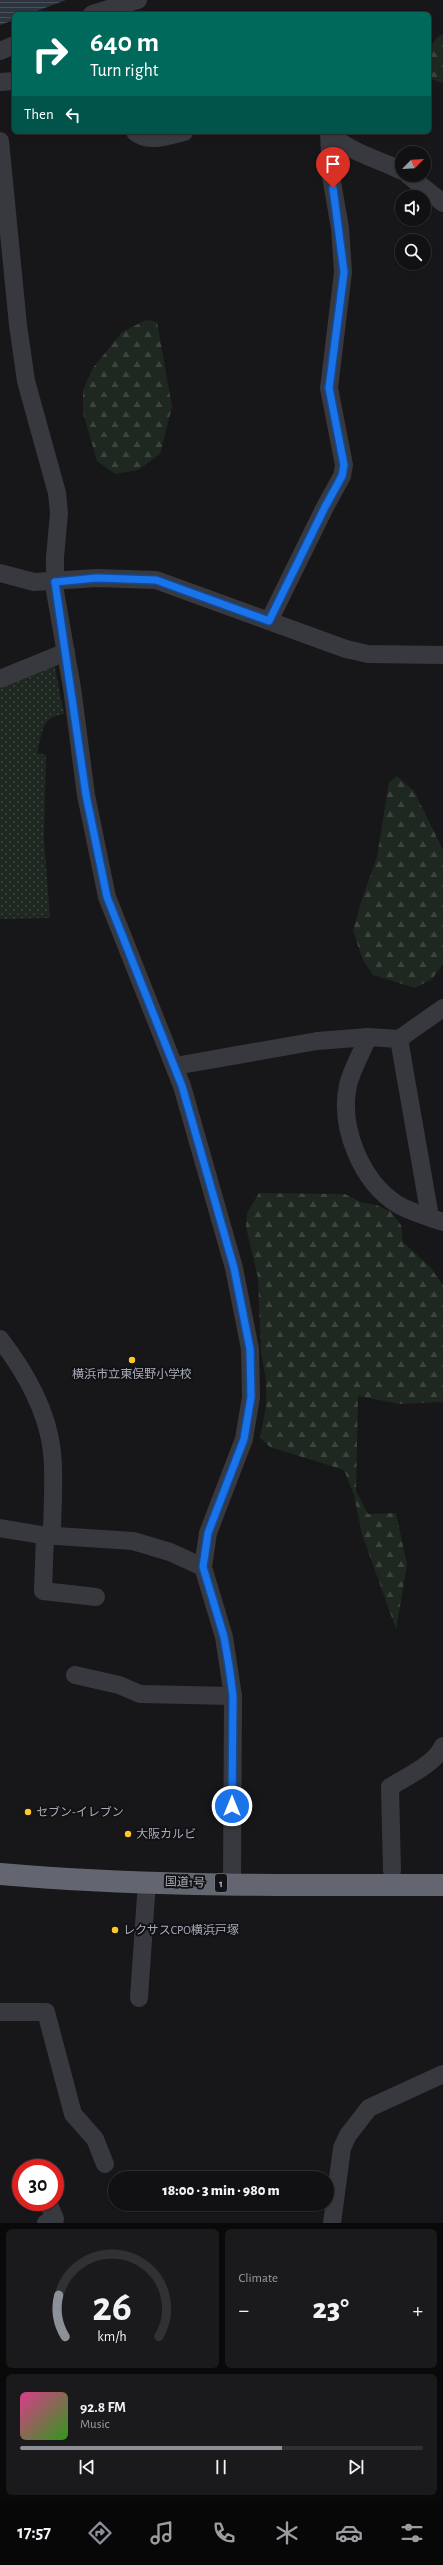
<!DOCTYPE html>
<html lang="en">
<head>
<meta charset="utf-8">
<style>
	:root { --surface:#111113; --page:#1a1a1c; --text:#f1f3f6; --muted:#9c9da0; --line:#303133; --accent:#8c9099 }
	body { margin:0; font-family:"Alegreya Sans","Noto Sans JP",sans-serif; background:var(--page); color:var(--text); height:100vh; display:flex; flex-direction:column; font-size:15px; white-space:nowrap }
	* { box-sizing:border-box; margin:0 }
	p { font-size:13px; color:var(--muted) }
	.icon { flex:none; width:22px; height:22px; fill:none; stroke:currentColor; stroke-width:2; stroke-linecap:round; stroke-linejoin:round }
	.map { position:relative; height:2223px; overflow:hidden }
	.side { display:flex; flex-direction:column; gap:6px; padding:6px; background:#09090a; flex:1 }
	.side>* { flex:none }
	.hud { position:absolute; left:12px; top:12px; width:419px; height:122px; border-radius:6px; box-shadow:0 1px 3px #0004,0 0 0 1px var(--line); background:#00695c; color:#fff; overflow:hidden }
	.needle { width:26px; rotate:66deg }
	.tools { position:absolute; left:395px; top:146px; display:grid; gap:8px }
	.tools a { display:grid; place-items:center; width:36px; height:36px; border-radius:50%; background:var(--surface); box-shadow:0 1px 3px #0004,0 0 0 1px var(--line); font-size:20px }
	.speed { position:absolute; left:12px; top:2159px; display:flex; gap:8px; font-size:20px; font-weight:700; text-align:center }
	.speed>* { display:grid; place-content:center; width:52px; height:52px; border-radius:50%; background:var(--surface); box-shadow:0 1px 3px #0004,0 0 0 1px var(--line); line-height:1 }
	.speed .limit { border:6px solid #d22; background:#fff; color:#111 }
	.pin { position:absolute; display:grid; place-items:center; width:34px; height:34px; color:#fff; margin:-41px -17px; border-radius:50% 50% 50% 0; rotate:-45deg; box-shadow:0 0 4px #0007 }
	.pin .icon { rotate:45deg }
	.me { position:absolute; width:44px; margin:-22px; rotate:0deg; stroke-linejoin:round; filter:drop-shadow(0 0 3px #0008) }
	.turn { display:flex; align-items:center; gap:14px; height:84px; padding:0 12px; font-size:18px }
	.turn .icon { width:52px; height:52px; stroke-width:2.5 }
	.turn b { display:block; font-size:28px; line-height:34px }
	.then { display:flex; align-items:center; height:38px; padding:0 12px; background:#0003; gap:8px; font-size:15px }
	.big { font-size:30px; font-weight:800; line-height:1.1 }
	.side .card { flex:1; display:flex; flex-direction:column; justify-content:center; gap:6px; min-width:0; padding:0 14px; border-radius:6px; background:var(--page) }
	.side .dial { align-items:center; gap:0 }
	.dial svg { height:104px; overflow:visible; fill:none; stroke:var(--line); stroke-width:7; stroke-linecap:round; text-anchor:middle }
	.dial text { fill:var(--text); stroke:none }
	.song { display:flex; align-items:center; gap:12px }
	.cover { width:48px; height:48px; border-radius:6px; background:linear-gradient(135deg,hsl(330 70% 55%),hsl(110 70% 35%)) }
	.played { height:4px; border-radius:2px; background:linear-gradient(90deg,var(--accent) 65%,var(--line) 65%) }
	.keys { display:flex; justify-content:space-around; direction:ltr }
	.heat { display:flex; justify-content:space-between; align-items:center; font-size:22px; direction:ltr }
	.side .tiles { flex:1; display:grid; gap:6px; grid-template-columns:1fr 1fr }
	.card:last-child { grid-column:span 2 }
	.trip { position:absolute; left:108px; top:2171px; width:226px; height:40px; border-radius:20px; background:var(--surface); box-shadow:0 1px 3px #0004,0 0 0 1px var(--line); font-weight:800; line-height:40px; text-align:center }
	.tab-bar { display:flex; height:64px; justify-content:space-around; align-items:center; background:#070708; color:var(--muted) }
	.tab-bar .icon { width:28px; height:28px }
	.tab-bar .current { color:var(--accent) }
	.tab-bar b { font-size:18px; color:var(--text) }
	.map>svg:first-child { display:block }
	.forest { fill:url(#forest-firs) }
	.park { fill:url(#park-dots) }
	.water { fill:url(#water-rules) }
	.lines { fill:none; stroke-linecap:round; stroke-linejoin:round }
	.minor { stroke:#38383f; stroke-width:18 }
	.highway { stroke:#636670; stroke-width:22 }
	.route-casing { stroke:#114b97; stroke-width:10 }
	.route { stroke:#1a73e8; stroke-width:7 }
	.poi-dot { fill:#ffc729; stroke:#121214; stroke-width:1.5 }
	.labels { text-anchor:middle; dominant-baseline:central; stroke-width:4; stroke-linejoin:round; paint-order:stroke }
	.shield { fill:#121214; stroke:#7b7e88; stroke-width:1 }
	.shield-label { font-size:11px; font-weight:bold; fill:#a8acba }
	.poi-label { font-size:12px; fill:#a8acba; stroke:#121214; text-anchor:start }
	.street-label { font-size:12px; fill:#a8acba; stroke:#121214 }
</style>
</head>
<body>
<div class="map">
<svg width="443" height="2223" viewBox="0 0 443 2223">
	<defs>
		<pattern id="forest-firs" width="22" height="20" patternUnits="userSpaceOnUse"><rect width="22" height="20" fill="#1e2820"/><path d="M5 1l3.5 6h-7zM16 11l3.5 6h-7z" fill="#3c443e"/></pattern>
		<pattern id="park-dots" width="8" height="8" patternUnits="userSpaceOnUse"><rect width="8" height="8" fill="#1e2820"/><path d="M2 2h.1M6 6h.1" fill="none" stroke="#3c443e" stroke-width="1.8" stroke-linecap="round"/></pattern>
		<pattern id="water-rules" width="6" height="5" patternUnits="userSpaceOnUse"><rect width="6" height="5" fill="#2c353f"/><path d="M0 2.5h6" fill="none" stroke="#485059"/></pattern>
	</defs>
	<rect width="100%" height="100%" fill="#171719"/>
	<g class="forest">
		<path d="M443 34V83H442L429 78C429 63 426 42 443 34Z"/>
		<polygon points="146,320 157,322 172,407 160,454 138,470 115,474 97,461 83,413 83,390 93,368 122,332"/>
		<polygon points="397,776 414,791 443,850 443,964 432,979 415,988 373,975 363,960 353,931 361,902 377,857 389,782"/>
		<polygon points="259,1193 345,1194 360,1202 376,1205 390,1211 401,1225 403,1242 430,1267 443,1285 443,1402 400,1404 358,1396 356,1491 368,1514 396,1513 407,1565 396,1629 362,1534 354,1495 344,1470 270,1447 260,1438 266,1406 266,1380 261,1353 258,1278 246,1227 247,1213"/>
	</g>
	<path class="park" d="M53 657 64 714C40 718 43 732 37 753L46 755 44 839 50 918 0 919V679Z"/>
	<polygon class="water" points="0,0 66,0 29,14 14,14 14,20 0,25"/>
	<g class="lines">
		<g class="minor">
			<polyline points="92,14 138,0"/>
			<polyline points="0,51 14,45"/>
			<polyline points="0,82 14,81"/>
			<path d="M135 132C148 144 170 135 184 132"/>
			<path d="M329 132C349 153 377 158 402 171"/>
			<polyline points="0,141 18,325 26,381 57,493 59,513 55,557 55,591 72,688 86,795 107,897 182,1086 234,1268 250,1349 251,1397 244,1439 208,1533 203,1567 224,1637 233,1696 232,1884"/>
			<polyline points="408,175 443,203"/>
			<polyline points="0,573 34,582 97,578 156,580 346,649 368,654 443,655"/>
			<polyline points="269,621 325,507 342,476 344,465 329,388 343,272 340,228 331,176 329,132"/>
			<polyline points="0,679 66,652"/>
			<path d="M368 1037C362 1052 352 1069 348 1085 339 1127 361 1181 397 1204 410 1212 428 1217 443 1222"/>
			<polyline points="399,1039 430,1217"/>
			<polyline points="175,1066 317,1041 368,1037 399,1039 443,1008"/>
			<path d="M0 1339C25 1371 48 1412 52 1452 55 1479 52 1508 52 1535"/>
			<polyline points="0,1528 41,1535 133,1541 170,1552 203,1567"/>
			<polyline points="45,1535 43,1591 96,1597"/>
			<polyline points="75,1675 119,1685 140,1694 233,1696"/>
			<path d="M392 1871 390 1787C407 1776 434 1765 443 1746"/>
			<polyline points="139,1998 147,1881"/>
			<polyline points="0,2012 46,2012 73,2114 95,2139 105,2164"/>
			<polyline points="46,2223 55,2219 48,2202"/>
			<polyline points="332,2223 342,2148 348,2135 369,2108 443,2074"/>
		</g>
		<path class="highway" d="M0 1874C147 1887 296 1885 443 1885"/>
	</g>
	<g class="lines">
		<defs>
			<polyline id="route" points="232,1806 233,1696 229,1666 224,1637 203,1567 208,1533 244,1439 251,1397 250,1349 234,1268 182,1086 107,897 86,795 55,582 97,578 156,580 269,621 325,507 342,476 344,465 329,388 344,272 333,188"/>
		</defs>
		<use href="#route" class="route-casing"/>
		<use href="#route" class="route"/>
	</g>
	<g class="poi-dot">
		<circle cx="132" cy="1360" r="4"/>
		<circle cx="28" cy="1812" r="4"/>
		<circle cx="128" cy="1834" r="4"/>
		<circle cx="115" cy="1930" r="4"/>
	</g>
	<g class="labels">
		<rect class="shield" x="215" y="1874" width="12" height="18" rx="3"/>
		<g class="shield-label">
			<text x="221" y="1883">1</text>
		</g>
		<g class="poi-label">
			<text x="132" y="1374" text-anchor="middle">横浜市立東俣野小学校</text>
			<text x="36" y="1812">セブン-イレブン</text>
			<text x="136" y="1834">大阪カルビ</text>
			<text x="123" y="1930">レクサスCPO横浜戸塚</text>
		</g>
		<g class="street-label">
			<text transform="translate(185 1882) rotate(2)">国道1号</text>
		</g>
	</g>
</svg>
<div class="tools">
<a><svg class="needle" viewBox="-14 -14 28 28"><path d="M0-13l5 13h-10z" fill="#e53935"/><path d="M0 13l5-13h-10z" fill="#9c9da0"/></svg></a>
<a><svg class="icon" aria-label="sound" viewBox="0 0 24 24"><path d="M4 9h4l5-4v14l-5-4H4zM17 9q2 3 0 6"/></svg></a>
<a><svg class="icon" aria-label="search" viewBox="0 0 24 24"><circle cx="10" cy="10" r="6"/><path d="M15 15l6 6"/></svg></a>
</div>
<div class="speed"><div class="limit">30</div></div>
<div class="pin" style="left:333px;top:188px;background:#d93025"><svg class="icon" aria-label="arrive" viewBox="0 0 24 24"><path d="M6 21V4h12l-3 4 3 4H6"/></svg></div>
<svg class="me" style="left:232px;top:1806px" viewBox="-20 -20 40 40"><circle r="17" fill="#1a73e8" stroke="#fff" stroke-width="3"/><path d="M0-11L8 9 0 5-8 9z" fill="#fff"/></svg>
<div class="trip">18:00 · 3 min · 980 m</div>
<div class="hud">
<div class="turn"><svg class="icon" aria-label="right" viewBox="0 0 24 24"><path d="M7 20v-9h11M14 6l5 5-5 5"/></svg><div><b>640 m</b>Turn right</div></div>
<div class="then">Then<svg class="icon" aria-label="left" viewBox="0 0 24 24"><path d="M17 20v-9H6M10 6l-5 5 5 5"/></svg></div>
</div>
</div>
<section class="side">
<div class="tiles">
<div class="card dial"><svg viewBox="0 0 100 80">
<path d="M14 69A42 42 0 1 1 86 69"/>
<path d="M14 69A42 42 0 0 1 9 37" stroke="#8c9099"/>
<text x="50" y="56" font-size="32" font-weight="700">26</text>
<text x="50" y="72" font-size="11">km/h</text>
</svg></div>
<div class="card"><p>Climate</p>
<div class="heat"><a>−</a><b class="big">23°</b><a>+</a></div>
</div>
<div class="card">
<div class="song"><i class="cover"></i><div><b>92.8 FM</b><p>Music</p></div></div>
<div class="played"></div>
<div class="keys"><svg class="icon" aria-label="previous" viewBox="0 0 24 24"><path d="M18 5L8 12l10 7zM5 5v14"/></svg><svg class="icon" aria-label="pause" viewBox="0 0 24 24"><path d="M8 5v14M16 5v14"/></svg><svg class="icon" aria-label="next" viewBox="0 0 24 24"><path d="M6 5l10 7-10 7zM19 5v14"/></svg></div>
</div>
</div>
</section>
<nav class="tab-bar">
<b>17:57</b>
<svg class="icon current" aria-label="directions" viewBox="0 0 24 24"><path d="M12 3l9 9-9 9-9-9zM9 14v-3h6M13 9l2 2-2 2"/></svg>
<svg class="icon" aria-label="music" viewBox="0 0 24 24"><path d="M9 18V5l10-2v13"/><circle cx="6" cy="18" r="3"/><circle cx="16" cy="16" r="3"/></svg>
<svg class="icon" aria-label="phone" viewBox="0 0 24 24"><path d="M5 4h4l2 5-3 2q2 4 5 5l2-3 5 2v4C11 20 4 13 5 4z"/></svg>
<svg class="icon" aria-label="climate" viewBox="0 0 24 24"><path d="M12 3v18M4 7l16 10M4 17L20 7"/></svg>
<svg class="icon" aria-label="car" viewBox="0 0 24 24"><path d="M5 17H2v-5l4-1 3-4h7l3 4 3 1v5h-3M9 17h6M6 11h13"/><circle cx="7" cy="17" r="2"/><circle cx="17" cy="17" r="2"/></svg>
<svg class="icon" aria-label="filters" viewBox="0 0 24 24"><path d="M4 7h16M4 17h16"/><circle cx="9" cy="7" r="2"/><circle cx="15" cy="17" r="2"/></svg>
</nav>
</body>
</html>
